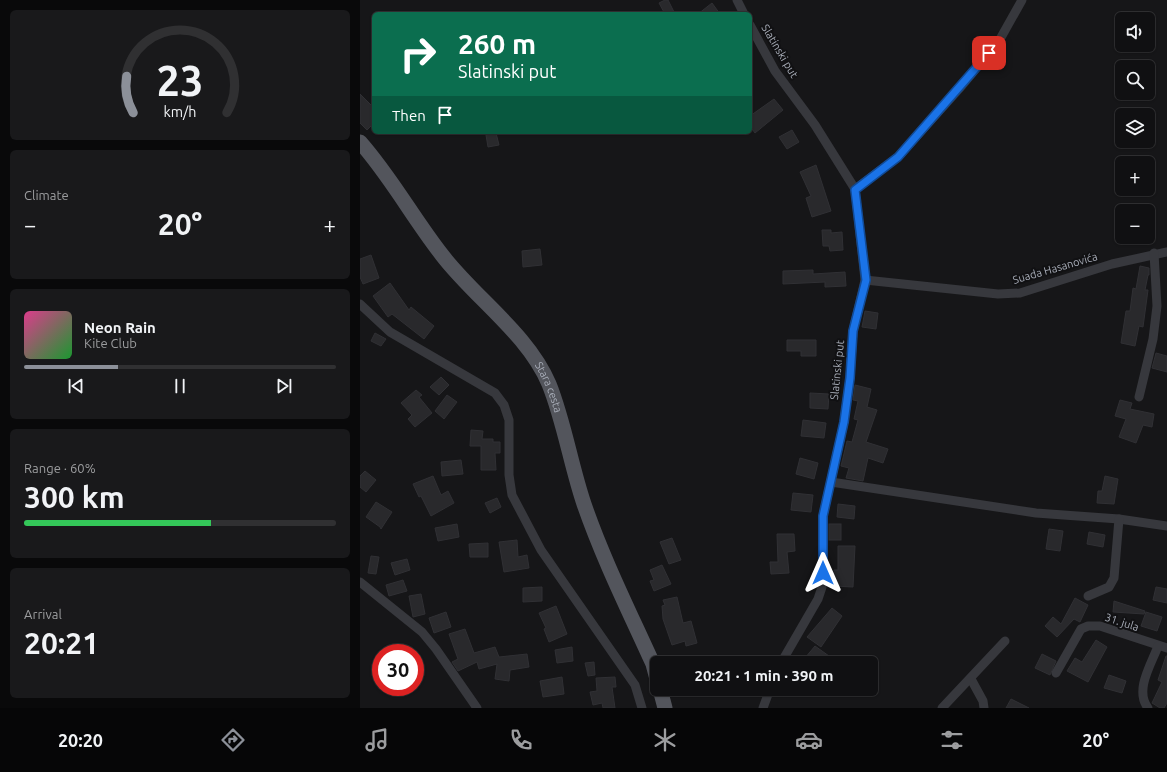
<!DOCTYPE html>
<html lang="en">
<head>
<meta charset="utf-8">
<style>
	:root { --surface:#101012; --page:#19191b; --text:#f1f3f6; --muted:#9c9d9f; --line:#303032; --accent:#8c9099 }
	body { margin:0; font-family:Ubuntu,sans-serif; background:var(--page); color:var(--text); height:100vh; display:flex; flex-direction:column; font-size:15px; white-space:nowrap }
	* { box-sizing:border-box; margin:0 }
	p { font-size:13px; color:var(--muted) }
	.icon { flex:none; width:22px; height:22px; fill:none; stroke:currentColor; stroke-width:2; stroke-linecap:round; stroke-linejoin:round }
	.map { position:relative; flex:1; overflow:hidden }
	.drawer { display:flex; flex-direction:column; gap:10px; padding:10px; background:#09090a; width:360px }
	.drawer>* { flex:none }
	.banner { position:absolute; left:12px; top:12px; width:380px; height:122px; border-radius:6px; box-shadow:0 1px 3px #0004,0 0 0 1px var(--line); background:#0b6e4f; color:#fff; overflow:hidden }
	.fabs { position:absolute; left:755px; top:12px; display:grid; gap:8px }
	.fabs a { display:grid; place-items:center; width:40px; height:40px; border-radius:6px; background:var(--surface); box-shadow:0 1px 3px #0004,0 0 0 1px var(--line); font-size:20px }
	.speed { position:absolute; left:12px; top:644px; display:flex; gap:8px; font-size:20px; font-weight:700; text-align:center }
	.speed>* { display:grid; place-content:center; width:52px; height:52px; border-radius:50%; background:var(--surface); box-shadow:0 1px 3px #0004,0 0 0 1px var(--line); line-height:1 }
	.speed .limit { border:6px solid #d22; background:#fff; color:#111 }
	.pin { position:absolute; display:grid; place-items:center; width:34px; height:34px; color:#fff; margin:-17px; border-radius:8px; box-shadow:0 2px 6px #0006 }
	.me { position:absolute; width:44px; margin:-22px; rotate:0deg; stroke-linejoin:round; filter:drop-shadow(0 0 3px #0008) }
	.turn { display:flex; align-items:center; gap:14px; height:84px; padding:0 20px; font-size:18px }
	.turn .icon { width:52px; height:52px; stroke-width:2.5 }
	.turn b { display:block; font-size:28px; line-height:34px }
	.then { display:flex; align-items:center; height:38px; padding:0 20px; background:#0003; gap:8px; font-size:15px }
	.big { font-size:30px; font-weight:700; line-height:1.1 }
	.drawer .widget { flex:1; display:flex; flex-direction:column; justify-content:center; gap:6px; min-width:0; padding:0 14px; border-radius:6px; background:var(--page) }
	.drawer .dial { align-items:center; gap:0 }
	.dial svg { height:104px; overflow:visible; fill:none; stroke:var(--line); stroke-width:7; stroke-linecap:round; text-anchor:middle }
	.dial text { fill:var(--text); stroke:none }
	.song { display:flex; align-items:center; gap:12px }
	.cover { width:48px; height:48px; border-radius:6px; background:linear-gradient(135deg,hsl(330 70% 55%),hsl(130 70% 35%)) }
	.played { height:4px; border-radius:2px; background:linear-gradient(90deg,var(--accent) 30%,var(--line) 30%) }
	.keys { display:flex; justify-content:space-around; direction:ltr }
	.heat { display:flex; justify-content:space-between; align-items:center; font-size:22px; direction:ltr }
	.charge { height:6px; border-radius:3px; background:linear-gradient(90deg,#34c759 60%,var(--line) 0) }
	.trip { position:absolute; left:290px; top:656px; width:228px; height:40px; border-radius:6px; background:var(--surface); box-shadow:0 1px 3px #0004,0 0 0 1px var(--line); font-weight:700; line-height:40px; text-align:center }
	.tab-bar { display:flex; height:64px; justify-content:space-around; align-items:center; background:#060607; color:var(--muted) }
	.tab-bar .icon { width:28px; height:28px }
	.tab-bar .active { color:var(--accent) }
	.tab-bar b { font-size:18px; color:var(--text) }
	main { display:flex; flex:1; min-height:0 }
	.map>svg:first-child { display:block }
	.building { fill:#29292c; stroke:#303034 }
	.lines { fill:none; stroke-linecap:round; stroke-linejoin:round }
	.minor { stroke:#37383d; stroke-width:9 }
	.primary { stroke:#53555c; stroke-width:15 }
	.route-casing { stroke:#114b97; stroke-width:10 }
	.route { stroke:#1a73e8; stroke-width:7 }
	.labels { text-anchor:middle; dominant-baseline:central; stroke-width:4; stroke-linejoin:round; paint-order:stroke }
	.street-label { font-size:11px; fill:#a8adb8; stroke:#111113 }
</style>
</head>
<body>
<main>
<section class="drawer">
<div class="widget dial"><svg viewBox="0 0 100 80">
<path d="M14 69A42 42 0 1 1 86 69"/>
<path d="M14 69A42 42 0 0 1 9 41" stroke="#8c9099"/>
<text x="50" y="56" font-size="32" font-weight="700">23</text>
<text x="50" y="72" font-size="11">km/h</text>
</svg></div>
<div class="widget"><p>Climate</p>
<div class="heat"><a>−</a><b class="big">20°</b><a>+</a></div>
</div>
<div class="widget">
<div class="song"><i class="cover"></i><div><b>Neon Rain</b><p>Kite Club</p></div></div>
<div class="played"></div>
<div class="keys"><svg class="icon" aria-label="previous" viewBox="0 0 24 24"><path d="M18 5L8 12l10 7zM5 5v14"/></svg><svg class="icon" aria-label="pause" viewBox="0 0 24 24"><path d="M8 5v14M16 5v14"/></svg><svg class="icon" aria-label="next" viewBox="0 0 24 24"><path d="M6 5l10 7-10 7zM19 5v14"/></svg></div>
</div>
<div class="widget"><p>Range · 60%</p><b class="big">300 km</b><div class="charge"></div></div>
<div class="widget"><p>Arrival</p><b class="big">20:21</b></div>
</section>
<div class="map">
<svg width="807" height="708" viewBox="0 0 807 708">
	<rect width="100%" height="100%" fill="#161618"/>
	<g class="building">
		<polygon points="305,0 308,0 315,14 305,14 299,3"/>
		<polygon points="352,3 360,14 338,14"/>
		<polygon points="0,94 14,108 14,127 11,126 7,130 0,123"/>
		<polygon points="414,99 423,110 395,133 390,126 390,116"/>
		<polygon points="432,130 439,142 427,149 419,137"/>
		<polygon points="136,133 139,145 128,147 126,135"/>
		<polygon points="456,165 471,211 452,217 446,198 451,196 440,172"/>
		<polygon points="462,230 471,230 471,233 482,232 483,250 470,251 469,246 463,246"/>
		<polygon points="180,249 182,265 163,267 162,251"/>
		<polygon points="11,255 19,278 3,284 0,277 0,259"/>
		<polygon points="780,266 789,268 789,275 788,275 785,290 788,290 783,327 779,326 775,346 761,343 766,311 770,311 773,288 776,289"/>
		<polygon points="453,270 453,274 485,272 486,286 465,287 465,282 423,284 423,271"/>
		<polygon points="30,283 49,310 51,307 74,326 64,339 32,314 28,317 13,296"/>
		<polygon points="505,311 518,313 516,329 502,327"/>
		<polygon points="15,333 26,339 21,346 11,341"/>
		<polygon points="427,340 456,340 456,356 441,356 441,351 427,351"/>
		<polygon points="796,353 807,356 807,372 792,368"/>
		<polygon points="81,377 89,385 79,395 70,387"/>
		<polygon points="495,385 511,389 507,407 517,410 506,442 528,449 523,463 508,458 503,481 486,478 489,468 481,466 487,441 492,442 498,420 494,419 498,401 493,400"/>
		<polygon points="56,390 62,395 59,397 72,413 55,427 48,419 52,415 41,403"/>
		<polygon points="450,393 469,394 468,409 450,408"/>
		<polygon points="87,395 97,402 84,419 75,411"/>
		<polygon points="760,400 772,403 770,409 794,414 792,427 783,425 776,443 759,437 766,419 755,416"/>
		<polygon points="443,420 466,423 464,438 441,436"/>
		<polygon points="111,430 123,431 122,439 133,439 133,442 140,442 140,453 135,453 136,470 121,470 121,446 110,446"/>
		<polygon points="440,458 458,463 454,479 436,474"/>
		<polygon points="101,460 103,474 82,476 81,462"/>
		<polygon points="5,471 16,480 6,492 0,487 0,476"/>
		<polygon points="73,476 81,495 88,491 94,503 71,516 61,496 59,497 53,484"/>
		<polygon points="745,476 758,479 754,504 737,503 738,491 742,491"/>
		<polygon points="433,493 453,495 451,512 431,510"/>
		<polygon points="137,498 141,507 130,513 125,503"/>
		<polygon points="16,502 32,512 21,529 20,527 6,517"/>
		<polygon points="478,504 495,506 494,519 477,517"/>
		<polygon points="97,524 99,537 78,541 75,528"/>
		<rect x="469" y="524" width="12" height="16"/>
		<polygon points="689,529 703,531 700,551 686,549"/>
		<polygon points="729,532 745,535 743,547 727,544"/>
		<polygon points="417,534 434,534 435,551 427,552 429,573 411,574 410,562 418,562"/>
		<polygon points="312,538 321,560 309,564 300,542"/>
		<polygon points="157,540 158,557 167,555 169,568 144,572 139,542"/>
		<polygon points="128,543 128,557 110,557 109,544"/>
		<polygon points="478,546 495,546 493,587 473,586 474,570 478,570"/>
		<polygon points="11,556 19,557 16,574 8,573"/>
		<polygon points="47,559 50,570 35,575 31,563"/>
		<polygon points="302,565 311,584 294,591 290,581 294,580 290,570"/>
		<polygon points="43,580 47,591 29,596 26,585"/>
		<polygon points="182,587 182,601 163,602 163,588"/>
		<polygon points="796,587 807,589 807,603 793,600"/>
		<polygon points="61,594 65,614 53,617 49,596"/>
		<polygon points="317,597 323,623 331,621 337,643 326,646 325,641 312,645 303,619 302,606 305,605 303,600"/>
		<polygon points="715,598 728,605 720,622 714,619 697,637 685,626 693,617 701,624"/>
		<polygon points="754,601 785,611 784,614 753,612"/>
		<polygon points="196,606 207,634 189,642 184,629 186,628 179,613"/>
		<polygon points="472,608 482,616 461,647 447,637"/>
		<polygon points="86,612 91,627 74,633 69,618"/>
		<polygon points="786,612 802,617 797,631 781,626"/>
		<polygon points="105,629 114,653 135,647 139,657 167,654 169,667 150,670 149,681 135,679 137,664 119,669 117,662 98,671 92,662 98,659 89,634"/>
		<polygon points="736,640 747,647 728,682 707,671 715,658 722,662"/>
		<polygon points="455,646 469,656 463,663 452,663 445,658"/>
		<polygon points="212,647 213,661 197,663 195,650"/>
		<polygon points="682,654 696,661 690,675 675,668"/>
		<polygon points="806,656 807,656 807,703 804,708 800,708 792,703 802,682 798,680"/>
		<polygon points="234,662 235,675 228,676 225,663"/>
		<polygon points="749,675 766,681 762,693 744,688"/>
		<polygon points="202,677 204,694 183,697 180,681"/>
		<polygon points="255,677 256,687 252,687 255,708 243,708 242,703 233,705 230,692 237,691 236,678"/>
		<polygon points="651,699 669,708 646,708"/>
	</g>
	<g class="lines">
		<g class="minor">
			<polyline points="377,0 384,14"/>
			<polyline points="390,25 415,71 455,125 495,189 505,280 493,331 490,378 484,422 463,516 462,587 458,599 421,663"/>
			<polyline points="495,189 538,157 599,89 639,41 662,0"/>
			<polyline points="505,280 638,294 660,293 752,264 807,252"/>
			<polyline points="0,304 30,332 135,393 144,405 149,420 149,475 152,495 181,550 275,685 282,708"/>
			<polyline points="779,397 793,339 797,306 794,253"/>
			<polyline points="471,482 676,513 759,519 807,526"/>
			<polyline points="0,582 62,632 76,649 117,708"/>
			<polyline points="728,596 749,587 754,578 759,519"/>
			<polyline points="696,673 721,629 728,626 740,626 807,648"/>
			<polyline points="611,679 623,701 624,708"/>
			<polyline points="403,708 410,689"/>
			<polyline points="582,708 645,641"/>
			<path d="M788 708C774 690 792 663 798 646"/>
		</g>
		<g class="primary">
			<path id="s1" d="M0 142C31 177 53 218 82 255 115 298 168 334 189 384 204 421 211 466 224 504 243 559 269 611 293 664L297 679"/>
			<polyline points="300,689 305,708"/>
		</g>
	</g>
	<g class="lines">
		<defs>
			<polyline id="route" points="463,573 463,516 484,422 490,378 493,331 506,280 495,190 538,157 629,53"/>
		</defs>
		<use href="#route" class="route-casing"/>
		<use href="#route" class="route"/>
	</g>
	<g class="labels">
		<g class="street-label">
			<text transform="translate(420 51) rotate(59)">Slatinski put</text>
			<text transform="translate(695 268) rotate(-16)">Suada Hasanovića</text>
			<text transform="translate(477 370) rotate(-84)">Slatinski put</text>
			<text stroke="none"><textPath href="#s1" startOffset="311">Stara cesta</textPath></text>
			<text transform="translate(762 622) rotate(18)">31. jula</text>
		</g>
	</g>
</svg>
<div class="fabs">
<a><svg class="icon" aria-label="sound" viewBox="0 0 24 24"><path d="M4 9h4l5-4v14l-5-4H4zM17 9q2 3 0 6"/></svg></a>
<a><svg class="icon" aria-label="search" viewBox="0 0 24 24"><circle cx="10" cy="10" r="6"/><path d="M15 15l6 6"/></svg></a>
<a><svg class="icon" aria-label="layers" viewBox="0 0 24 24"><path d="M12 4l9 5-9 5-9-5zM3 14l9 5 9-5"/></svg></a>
<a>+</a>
<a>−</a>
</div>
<div class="speed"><div class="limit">30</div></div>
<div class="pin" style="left:629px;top:53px;background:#d93025"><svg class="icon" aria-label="arrive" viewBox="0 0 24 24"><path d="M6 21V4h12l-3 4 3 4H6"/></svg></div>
<svg class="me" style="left:463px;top:573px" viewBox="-20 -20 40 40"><path d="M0-17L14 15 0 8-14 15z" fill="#1a73e8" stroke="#fff" stroke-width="4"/></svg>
<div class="trip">20:21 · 1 min · 390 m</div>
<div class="banner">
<div class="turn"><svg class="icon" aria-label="right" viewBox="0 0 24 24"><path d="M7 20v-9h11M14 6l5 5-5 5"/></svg><div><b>260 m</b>Slatinski put</div></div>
<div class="then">Then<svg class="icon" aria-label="arrive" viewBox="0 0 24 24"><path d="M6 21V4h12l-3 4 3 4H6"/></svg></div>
</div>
</div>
</main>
<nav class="tab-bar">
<b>20:20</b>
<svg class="icon active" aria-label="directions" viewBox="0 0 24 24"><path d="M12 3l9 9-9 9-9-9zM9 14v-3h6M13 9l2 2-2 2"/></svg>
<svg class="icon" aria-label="music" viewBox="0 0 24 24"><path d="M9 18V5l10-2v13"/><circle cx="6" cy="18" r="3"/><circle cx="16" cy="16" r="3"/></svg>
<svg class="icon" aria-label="phone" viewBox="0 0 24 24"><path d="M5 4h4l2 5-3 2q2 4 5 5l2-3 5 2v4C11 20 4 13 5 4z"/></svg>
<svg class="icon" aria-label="climate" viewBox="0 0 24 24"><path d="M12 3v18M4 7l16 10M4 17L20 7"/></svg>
<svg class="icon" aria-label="car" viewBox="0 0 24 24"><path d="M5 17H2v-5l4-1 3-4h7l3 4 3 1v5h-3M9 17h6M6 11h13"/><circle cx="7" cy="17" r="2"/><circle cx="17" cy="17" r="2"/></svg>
<svg class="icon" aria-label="filters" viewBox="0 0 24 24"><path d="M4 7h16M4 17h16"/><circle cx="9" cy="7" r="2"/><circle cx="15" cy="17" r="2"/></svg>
<b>20°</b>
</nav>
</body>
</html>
